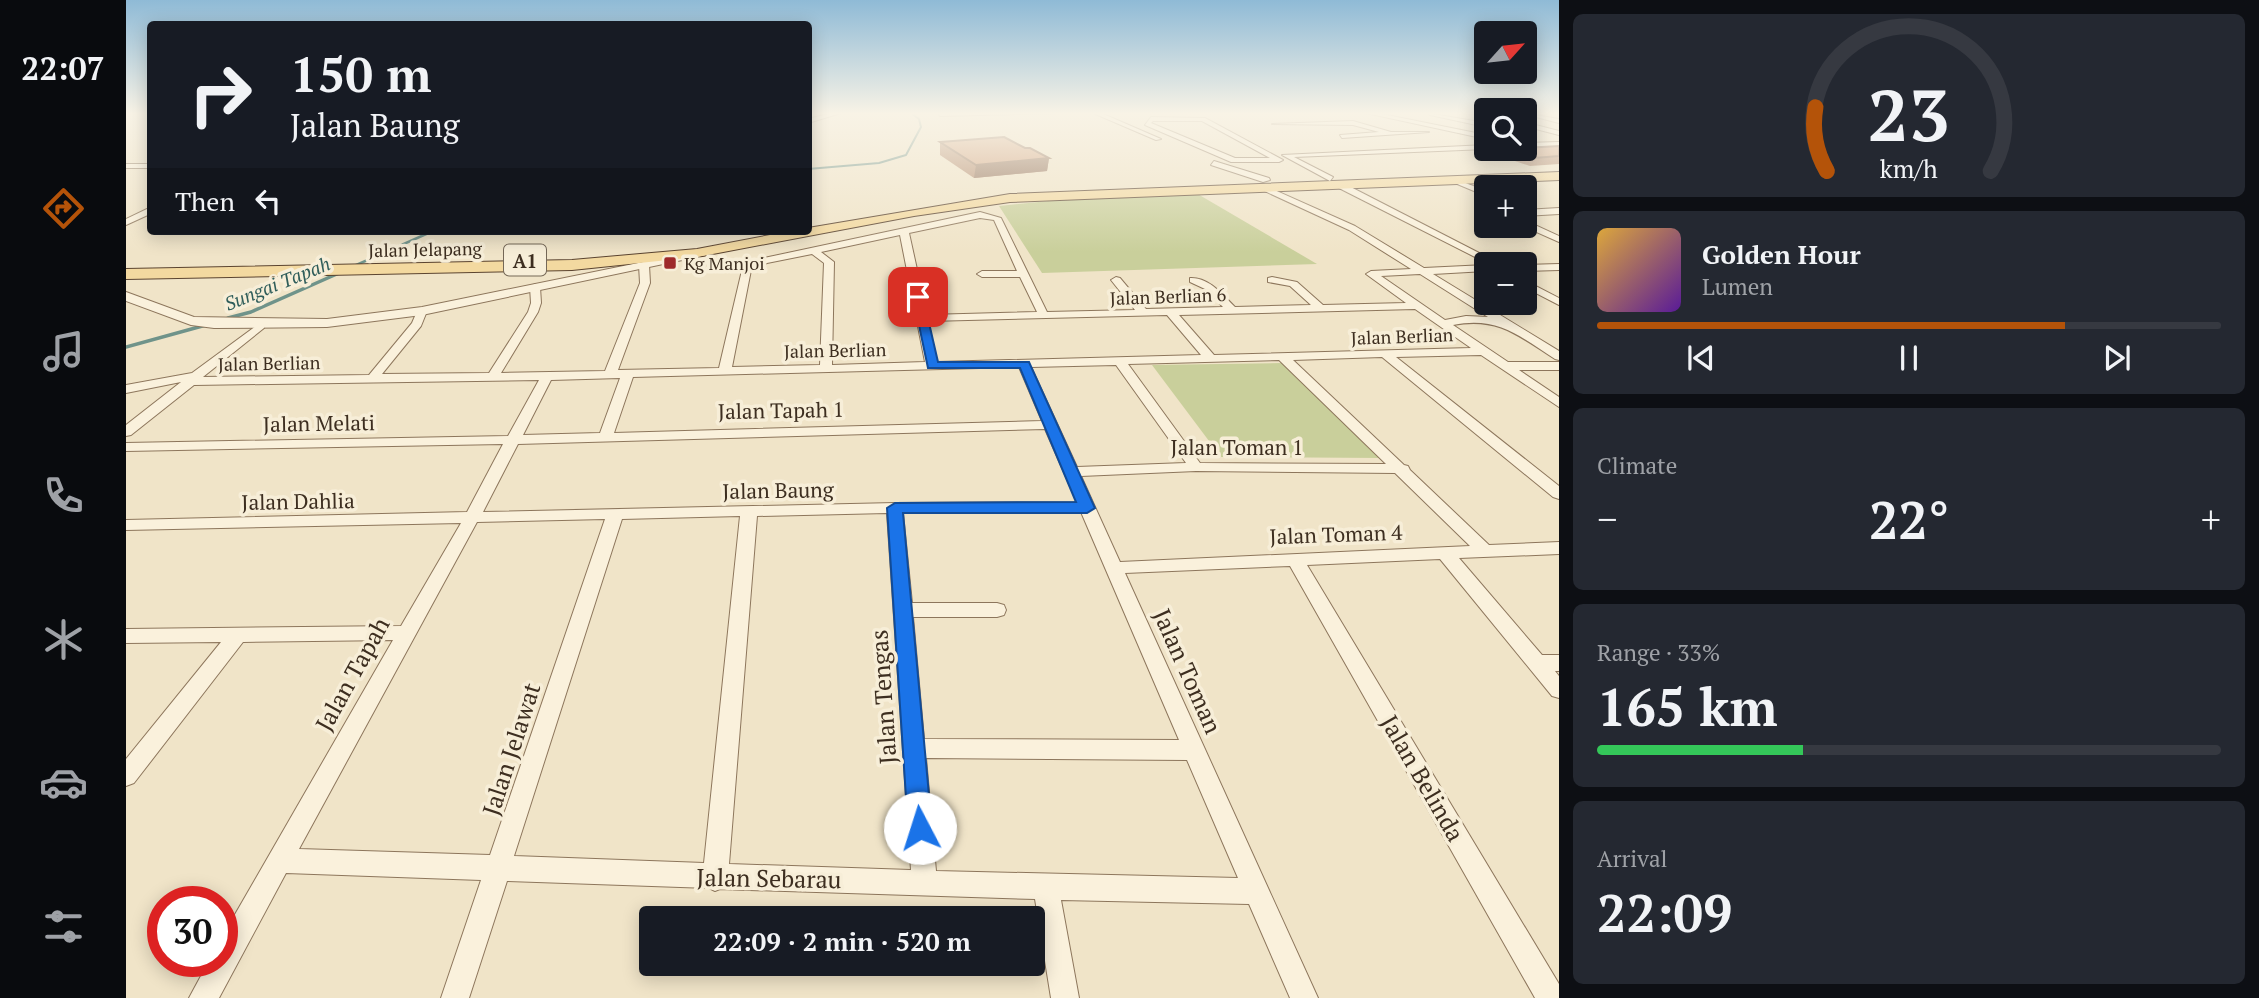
<!DOCTYPE html>
<html lang="en">
<head>
<meta charset="utf-8">
<style>
	:root { --surface:#171b24; --page:#242831; --text:#f1f3f6; --muted:#9ea1a6; --line:#363941; --accent:#b45309 }
	body { margin:0; font-family:"PT Serif",serif; background:var(--page); color:var(--text); height:100vh; display:flex; flex-direction:column; font-size:26px; white-space:nowrap }
	* { box-sizing:border-box; margin:0 }
	p { font-size:23px; color:var(--muted) }
	.icon { flex:none; width:38px; height:38px; fill:none; stroke:currentColor; stroke-width:2; stroke-linecap:round; stroke-linejoin:round }
	.map { position:relative; flex:1; overflow:hidden }
	.drawer { display:flex; flex-direction:column; gap:14px; padding:14px; background:#0d0f14; width:700px }
	.drawer>* { flex:none }
	.top-card { position:absolute; left:21px; top:21px; width:665px; height:214px; border-radius:7px; box-shadow:0 4px 18px #0003; background:#171b24; color:var(--text); overflow:hidden }
	.needle { width:46px; rotate:63deg }
	.fabs { position:absolute; left:1348px; top:21px; display:grid; gap:14px }
	.fabs a { display:grid; place-items:center; width:63px; height:63px; border-radius:7px; background:var(--surface); box-shadow:0 4px 18px #0003; font-size:35px }
	.speed { position:absolute; left:21px; top:886px; display:flex; gap:14px; font-size:35px; font-weight:700; text-align:center }
	.speed>* { display:grid; place-content:center; width:91px; height:91px; border-radius:50%; background:var(--surface); box-shadow:0 4px 18px #0003; line-height:1 }
	.speed .limit { border:10px solid #d22; background:#fff; color:#111 }
	.pin { position:absolute; display:grid; place-items:center; width:60px; height:60px; color:#fff; margin:-30px; border-radius:14px; box-shadow:0 4px 10px #0006 }
	.me { position:absolute; width:77px; margin:-38px; rotate:355deg; stroke-linejoin:round; filter:drop-shadow(0 0 5px #0008) }
	.turn { display:flex; align-items:center; gap:24px; height:147px; padding:0 28px; font-size:32px }
	.turn .icon { width:91px; height:91px; stroke-width:2.5 }
	.turn b { display:block; font-size:49px; line-height:60px }
	.then { display:flex; align-items:center; height:66px; padding:0 28px; background:#0003; gap:14px; font-size:26px }
	.big { font-size:52px; font-weight:700; line-height:1.1 }
	.drawer .widget { flex:1; display:flex; flex-direction:column; justify-content:center; gap:10px; min-width:0; padding:0 24px; border-radius:10px; background:var(--page) }
	.drawer .dial { align-items:center; gap:0 }
	.dial svg { height:182px; overflow:visible; fill:none; stroke:var(--line); stroke-width:7; stroke-linecap:round; text-anchor:middle }
	.dial text { fill:var(--text); stroke:none }
	.song { display:flex; align-items:center; gap:21px }
	.cover { width:84px; height:84px; border-radius:10px; background:linear-gradient(135deg,hsl(40 70% 55%),hsl(270 70% 35%)) }
	.played { height:7px; border-radius:4px; background:linear-gradient(90deg,var(--accent) 75%,var(--line) 75%) }
	.keys { display:flex; justify-content:space-around; direction:ltr }
	.heat { display:flex; justify-content:space-between; align-items:center; font-size:38px; direction:ltr }
	.charge { height:10px; border-radius:5px; background:linear-gradient(90deg,#34c759 33%,var(--line) 0) }
	.trip { position:absolute; left:513px; top:906px; width:406px; height:70px; border-radius:7px; background:var(--surface); box-shadow:0 4px 18px #0003; font-weight:700; line-height:70px; text-align:center }
	main { display:flex; flex:1; min-height:0 }
	.dock { display:flex; flex-direction:column; width:126px; justify-content:space-around; align-items:center; background:#090b0e; color:var(--muted) }
	.dock .icon { width:49px; height:49px }
	.dock .selected { color:var(--accent) }
	.dock b { font-size:32px; color:var(--text) }
	.map>svg:first-child { display:block }
	.green { fill:#c9cf9b }
	.lines { fill:none; stroke-linecap:round; stroke-linejoin:round }
	.stream-far2 { stroke:#6f938a; stroke-width:2 }
	.stream-far1 { stroke:#6f938a; stroke-width:2.5 }
	.stream { stroke:#6f938a; stroke-width:3.5 }
	.minor-casing { stroke:#8d765c; stroke-width:2 }
	.tertiary-casing { stroke:#8d765c; stroke-width:2 }
	.primary-casing { stroke:#5b4430; stroke-width:2 }
	.minor { fill:#faf1dc; fill-rule:evenodd }
	.tertiary { fill:#faf1dc; fill-rule:evenodd }
	.primary { fill:#f3d9a0; fill-rule:evenodd }
	.wall { fill:#b2896c }
	.shaded-wall { fill:#916f58 }
	.building { fill:#cf9f7d; stroke:#916f58; stroke-width:2 }
	.route { fill:#1a73e8; stroke:#114b97; stroke-width:2 }
	.poi-dot { fill:#9e2a2b; stroke:#f7eed8; stroke-width:2.5 }
	.labels { text-anchor:middle; dominant-baseline:central; stroke-width:7; stroke-linejoin:round; paint-order:stroke }
	.far-street-label { font-size:18px; fill:#3d2e20; stroke:#f7eed8 }
	.far-poi-label { font-size:18px; fill:#3d2e20; stroke:#f7eed8; text-anchor:start }
	.shield { fill:#f7eed8; stroke:#756857; stroke-width:2 }
	.shield-label { font-size:19px; font-weight:bold; fill:#3d2e20 }
	.far-water-label { font-size:19px; font-style:italic; fill:#2f5d5a; stroke:#f7eed8 }
	.street-label { font-size:21px; fill:#3d2e20; stroke:#f7eed8 }
	.near-street-label { font-size:24px; fill:#3d2e20; stroke:#f7eed8 }
</style>
</head>
<body>
<main>
<nav class="dock">
<b>22:07</b>
<svg class="icon selected" aria-label="directions" viewBox="0 0 24 24"><path d="M12 3l9 9-9 9-9-9zM9 14v-3h6M13 9l2 2-2 2"/></svg>
<svg class="icon" aria-label="music" viewBox="0 0 24 24"><path d="M9 18V5l10-2v13"/><circle cx="6" cy="18" r="3"/><circle cx="16" cy="16" r="3"/></svg>
<svg class="icon" aria-label="phone" viewBox="0 0 24 24"><path d="M5 4h4l2 5-3 2q2 4 5 5l2-3 5 2v4C11 20 4 13 5 4z"/></svg>
<svg class="icon" aria-label="climate" viewBox="0 0 24 24"><path d="M12 3v18M4 7l16 10M4 17L20 7"/></svg>
<svg class="icon" aria-label="car" viewBox="0 0 24 24"><path d="M5 17H2v-5l4-1 3-4h7l3 4 3 1v5h-3M9 17h6M6 11h13"/><circle cx="7" cy="17" r="2"/><circle cx="17" cy="17" r="2"/></svg>
<svg class="icon" aria-label="filters" viewBox="0 0 24 24"><path d="M4 7h16M4 17h16"/><circle cx="9" cy="7" r="2"/><circle cx="15" cy="17" r="2"/></svg>
</nav>
<div class="map">
<svg width="1433" height="998" viewBox="0 0 1433 998">
	<rect width="100%" height="100%" fill="#f0e4c8"/>
	<g class="green">
		<polygon points="1070,193 1191,264 916,273 873,206 972,196"/>
		<polygon points="1156,363 1256,458 1095,457 1026,365"/>
	</g>
	<g class="lines">
		<polyline class="stream-far2" points="682,169 753,163 780,155 795,127 793,119 785,113"/>
		<polyline class="stream-far1" points="228,266 307,231"/>
		<g class="stream">
			<polyline points="102,318 125,312 213,273"/>
			<polyline points="0,347 80,325"/>
		</g>
		<defs>
			<g id="minor">
				<polygon points="706,113 715,113 682,123 682,119"/>
				<polygon points="812,113 930,113 814,116"/>
				<polygon points="967,113 975,113 1035,139 1030,140"/>
				<polygon points="1240,113 1251,113 1360,135 1360,139"/>
				<polygon points="1301,113 1360,123 1360,127 1304,115"/>
				<polygon points="1398,113 1433,119 1433,123 1398,114"/>
				<path d="M1025 117 1079 118 1157 160 1153 162H1105L1019 125ZM1027 121H1076L1144 158H1109L1025 123Z"/>
				<polygon points="1227,121 1265,132 1303,132 1216,138 1214,135 1253,132 1227,125 1146,124"/>
				<polygon points="1398,122 1433,131 1433,135 1398,126"/>
				<polygon points="1433,142 1433,146 1398,147 1398,143"/>
				<polygon points="1360,145 1360,149 1168,157 1207,177 1204,181 1156,155"/>
				<polygon points="1088,161 1143,178 1144,180 1137,182 1085,165"/>
				<rect x="0" y="164" width="24" height="4"/>
				<polygon points="1324,177 1360,191 1360,196 1324,181"/>
				<polygon points="1207,181 1213,181 1357,255 1349,257 1207,185"/>
				<path d="M1135 184 1229 226 1298 268 1360 265V271L1307 274 1433 351V360L1429 359C1393 336 1372 316 1327 325L1382 362H1433V370H1393L1433 397V407L1355 355 1270 357 1433 486V499L1427 497 1256 357 1167 360 1278 465 1282 466 1284 470 1363 545 1433 542V554L1333 558 1416 655H1433V671H1429L1433 676V698L1426 696 1314 559 1181 565 1433 984V998H1409L1164 566 999 573 1192 998H1164L1123 904 935 900 953 998H925L909 899 594 889 589 891 583 888 381 881 343 998H315L355 880 160 873 93 998H63L83 961H96V937L267 640 117 642 8 783 0 786V759L95 642 0 643V629L275 626 335 523 0 530V520L341 512 377 444 0 451V443L382 436 413 380 68 385 5 435 0 436V425L55 382 0 393V385L66 373 134 323 138 324V328L77 377 243 375 286 323 292 309 296 308 301 311 295 326 256 374 363 373 402 312 405 303 404 287 409 284 414 287 415 303 412 312 375 373 479 371 514 283 513 265 518 262 523 265 524 283 492 370 593 368 617 266 638 258 854 212 875 218 921 312 1009 310 985 280 990 277 994 278 1020 309 1097 307 1079 289 1064 282V278C1083 277 1097 295 1109 307L1185 305 1164 286 1142 282V278L1146 277 1171 282 1197 305 1280 303 1240 274 1245 271 1285 269 1223 230 1132 188ZM854 218 868 220 891 271H856L851 274 856 277H894L911 312 801 315 783 233ZM774 235 799 362 706 365 708 262 695 252ZM686 254 698 263 694 365 606 367 625 270 641 263ZM1294 274 1362 317 1340 316 1319 320 1255 276ZM1289 309 1345 348 1088 355 1053 315ZM1041 315 1075 355 811 362 802 321ZM1153 360 1260 464 1074 463 1002 364ZM990 365 1060 463 951 467 905 367ZM893 367 916 421 488 433 507 377ZM494 378 474 433 397 435 425 380ZM919 429 951 502 769 503 357 512 392 444ZM1070 471 1269 473 1344 546 994 562 955 476ZM955 512 1053 740 798 739 787 617H871L878 615 880 610 878 605 871 603H786L777 513ZM761 513 785 870 603 864 631 516ZM614 516 578 863 388 856 496 519ZM479 519 364 855 173 849 351 522ZM800 758 1061 760 1112 878 810 871Z"/>
				<polygon points="1433,208 1433,214 1398,216 1398,210"/>
				<polygon points="21,209 24,209 24,214 0,225 0,219"/>
				<polygon points="1398,220 1433,236 1433,242 1397,226"/>
				<polygon points="1433,264 1433,270 1398,271 1398,265"/>
				<polygon points="1398,280 1433,298 1433,305 1398,287"/>
			</g>
			<polygon id="tertiary" points="576,250 580,251 580,255 296,315 201,327 88,328 65,325 0,301 0,292 68,317 201,319 296,307"/>
			<polygon id="primary" points="1433,172 1433,180 884,202 788,216 571,257 446,270 0,279 0,269 446,260 571,249 665,231 682,231 682,228 884,194"/>
		</defs>
		<use href="#minor" class="minor-casing"/>
		<use href="#tertiary" class="tertiary-casing"/>
		<use href="#primary" class="primary-casing"/>
		<use href="#minor" class="minor"/>
		<use href="#tertiary" class="tertiary"/>
		<use href="#primary" class="primary"/>
	</g>
	<g class="wall">
		<polygon points="814,142 899,148 923,158 921,171 848,178 814,155"/>
		<polygon points="1433,146 1433,164 1404,166 1377,157 1381,149"/>
	</g>
	<polygon class="shaded-wall" points="923,158 921,171 848,178 850,165"/>
	<g class="building">
		<polygon points="878,137 899,148 904,148 923,158 850,165 814,142"/>
		<polygon points="1433,146 1433,156 1408,158 1382,149"/>
	</g>
	<linearGradient id="sky" x2="0" y2="1"><stop stop-color="#8fbad6"/><stop offset="0.45" stop-color="#f8f3e6"/><stop offset="1" stop-color="#f8f3e6" stop-opacity="0"/></linearGradient>
	<rect width="1433" height="252" fill="url(#sky)"/>
	<polygon class="route" points="792,294 797,297 812,362 903,362 969,508 961,513 777,513 806,828 802,836 794,839 785,836 782,828 761,508 769,503 950,502 894,368 802,368 787,297"/>
	<rect class="poi-dot" x="537" y="256" width="14" height="14" rx="3.5"/>
	<g class="labels">
		<g class="far-street-label">
			<text transform="translate(299 249) rotate(-1)">Jalan Jelapang</text>
			<text transform="translate(1042 296) rotate(-2)">Jalan Berlian 6</text>
			<text transform="translate(1276 336) rotate(-2)">Jalan Berlian</text>
			<text transform="translate(709 350) rotate(-1)">Jalan Berlian</text>
			<text transform="translate(143 363) rotate(-1)">Jalan Berlian</text>
		</g>
		<g class="far-poi-label">
			<text x="558" y="263">Kg Manjoi</text>
		</g>
		<rect class="shield" x="378" y="244.5" width="42" height="31" rx="5"/>
		<g class="shield-label">
			<text x="399" y="260">A1</text>
		</g>
		<g class="far-water-label">
			<text transform="translate(151 283) rotate(-22)">Sungai Tapah</text>
		</g>
		<g class="street-label">
			<text transform="translate(655 410) rotate(-1)">Jalan Tapah 1</text>
			<text transform="translate(193 423) rotate(-1)">Jalan Melati</text>
			<text x="1111" y="447">Jalan Toman 1</text>
			<text transform="translate(652 490) rotate(-1)">Jalan Baung</text>
			<text transform="translate(172 501) rotate(-1)">Jalan Dahlia</text>
			<text transform="translate(1210 534) rotate(-2)">Jalan Toman 4</text>
		</g>
		<g class="near-street-label">
			<text transform="translate(1062 671) rotate(66)">Jalan Toman</text>
			<text transform="translate(226 674) rotate(-61)">Jalan Tapah</text>
			<text transform="translate(757 697) rotate(-94)">Jalan Tengas</text>
			<text transform="translate(385 749) rotate(-72)">Jalan Jelawat</text>
			<text transform="translate(1297 778) rotate(60)">Jalan Belinda</text>
			<text transform="translate(643 878) rotate(1)">Jalan Sebarau</text>
		</g>
	</g>
</svg>
<div class="fabs">
<a><svg class="needle" viewBox="-14 -14 28 28"><path d="M0-13l5 13h-10z" fill="#e53935"/><path d="M0 13l5-13h-10z" fill="#9ea1a6"/></svg></a>
<a><svg class="icon" aria-label="search" viewBox="0 0 24 24"><circle cx="10" cy="10" r="6"/><path d="M15 15l6 6"/></svg></a>
<a>+</a>
<a>−</a>
</div>
<div class="speed"><div class="limit">30</div></div>
<div class="pin" style="left:792px;top:297px;background:#d93025"><svg class="icon" aria-label="arrive" viewBox="0 0 24 24"><path d="M6 21V4h12l-3 4 3 4H6"/></svg></div>
<svg class="me" style="left:794px;top:828px" viewBox="-20 -20 40 40"><circle r="19" fill="#fff"/><path d="M0-13L10 11 0 6-10 11z" fill="#1a73e8"/></svg>
<div class="trip">22:09 · 2 min · 520 m</div>
<div class="top-card">
<div class="turn"><svg class="icon" aria-label="right" viewBox="0 0 24 24"><path d="M7 20v-9h11M14 6l5 5-5 5"/></svg><div><b>150 m</b>Jalan Baung</div></div>
<div class="then">Then<svg class="icon" aria-label="left" viewBox="0 0 24 24"><path d="M17 20v-9H6M10 6l-5 5 5 5"/></svg></div>
</div>
</div>
<section class="drawer">
<div class="widget dial"><svg viewBox="0 0 100 80">
<path d="M14 69A42 42 0 1 1 86 69"/>
<path d="M14 69A42 42 0 0 1 9 41" stroke="#b45309"/>
<text x="50" y="56" font-size="32" font-weight="700">23</text>
<text x="50" y="72" font-size="11">km/h</text>
</svg></div>
<div class="widget">
<div class="song"><i class="cover"></i><div><b>Golden Hour</b><p>Lumen</p></div></div>
<div class="played"></div>
<div class="keys"><svg class="icon" aria-label="previous" viewBox="0 0 24 24"><path d="M18 5L8 12l10 7zM5 5v14"/></svg><svg class="icon" aria-label="pause" viewBox="0 0 24 24"><path d="M8 5v14M16 5v14"/></svg><svg class="icon" aria-label="next" viewBox="0 0 24 24"><path d="M6 5l10 7-10 7zM19 5v14"/></svg></div>
</div>
<div class="widget"><p>Climate</p>
<div class="heat"><a>−</a><b class="big">22°</b><a>+</a></div>
</div>
<div class="widget"><p>Range · 33%</p><b class="big">165 km</b><div class="charge"></div></div>
<div class="widget"><p>Arrival</p><b class="big">22:09</b></div>
</section>
</main>
</body>
</html>
